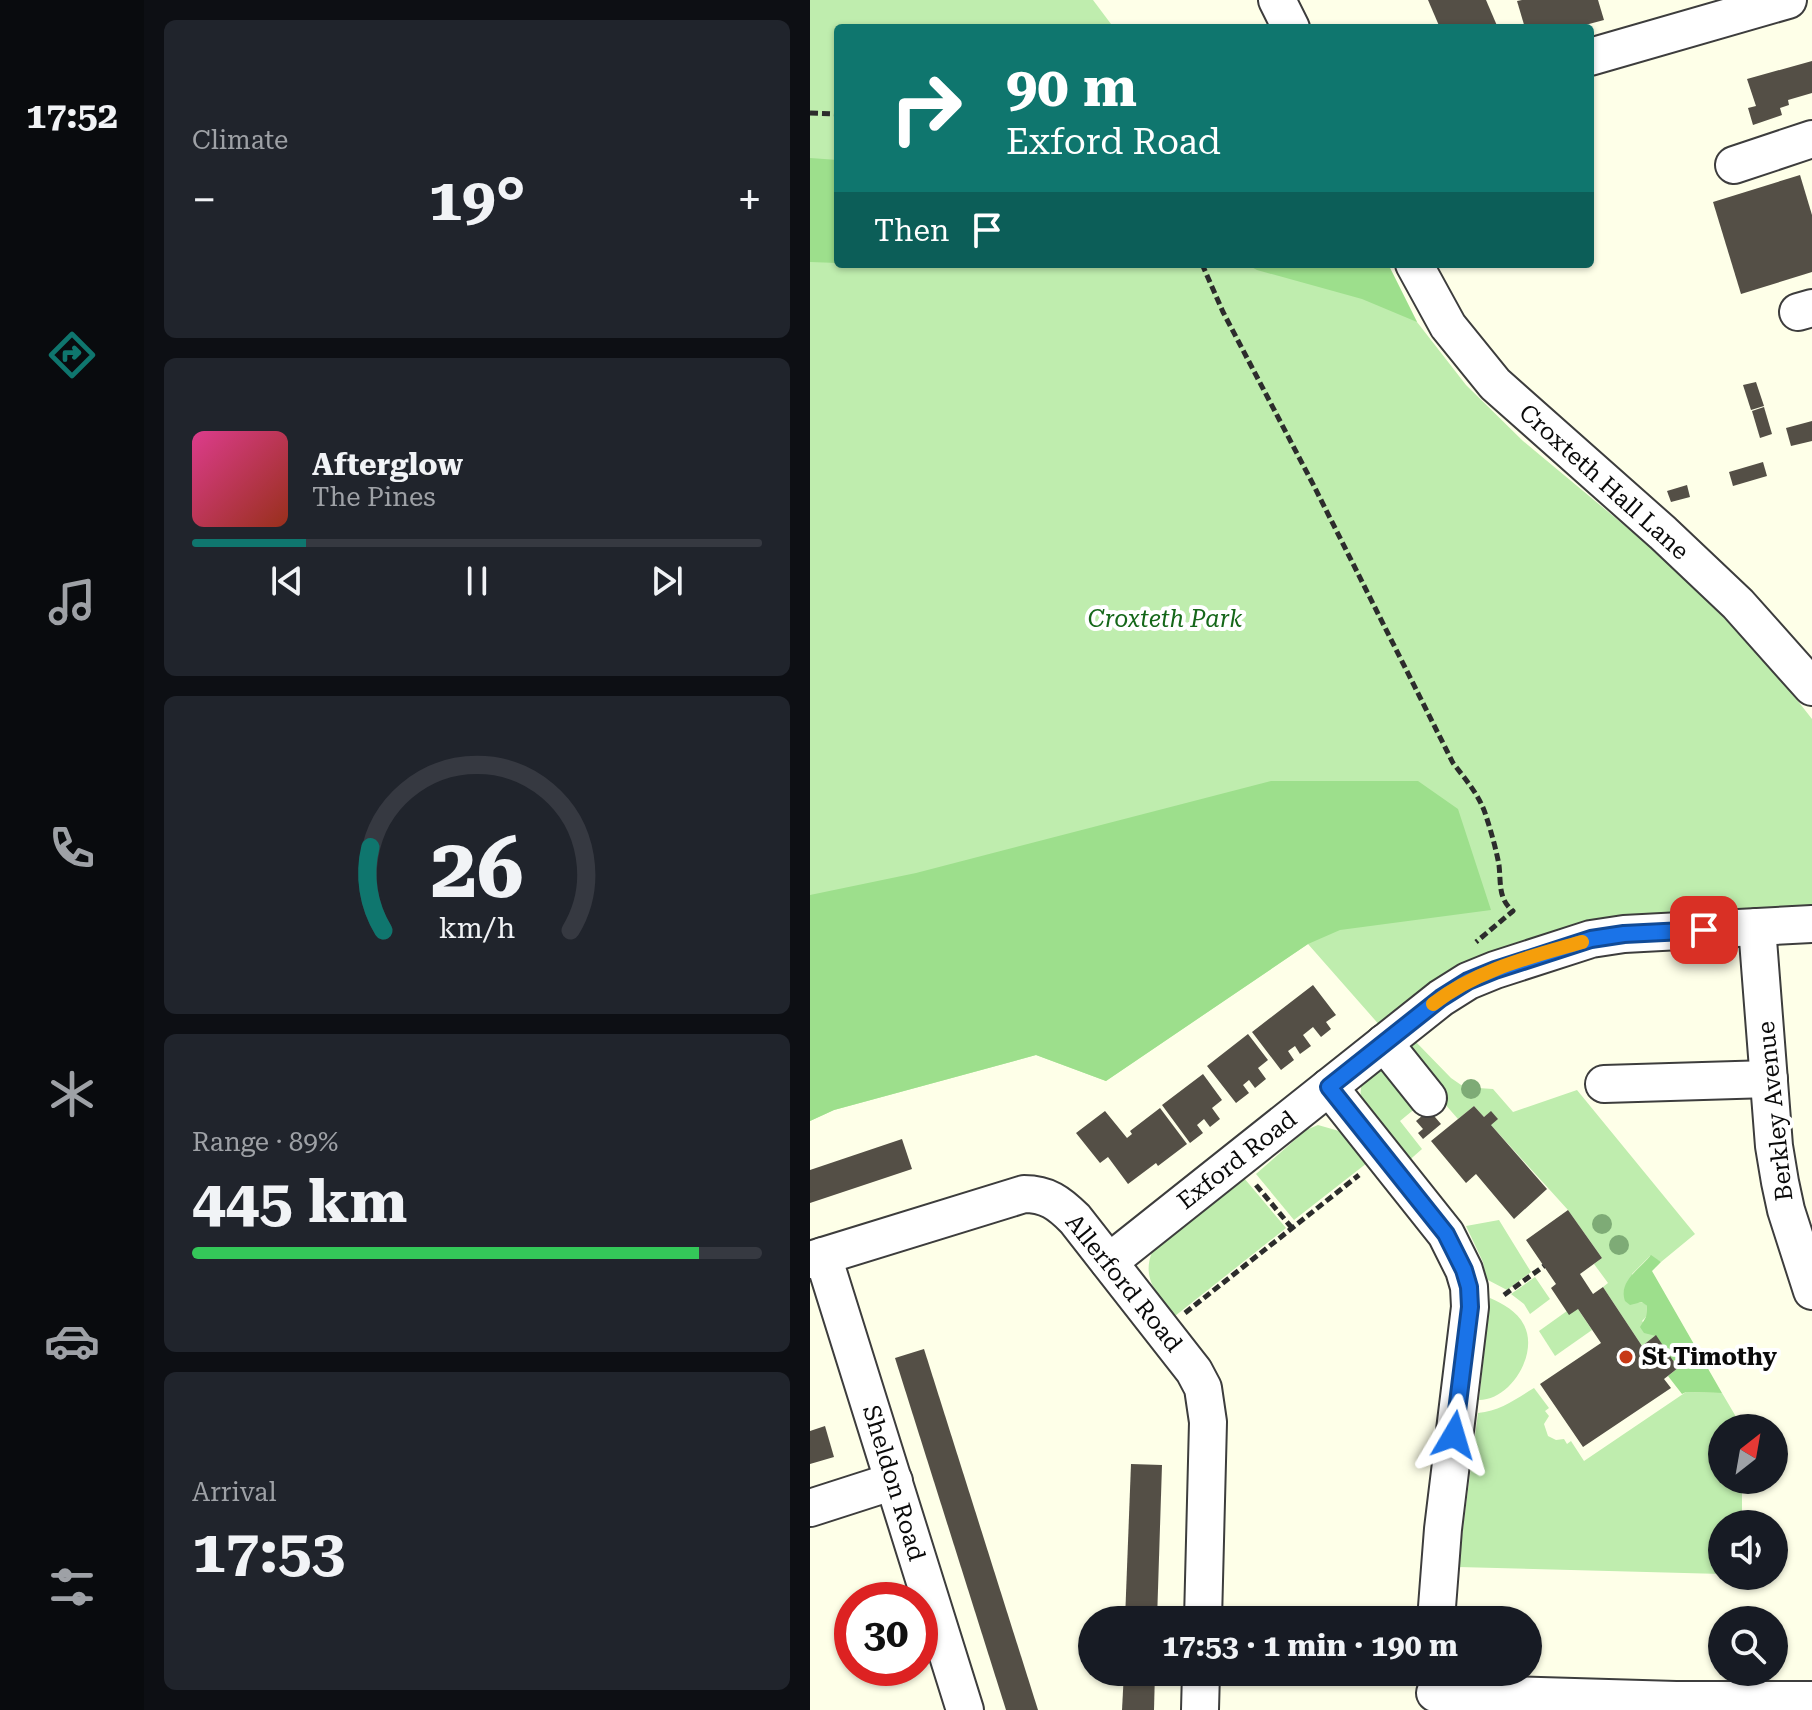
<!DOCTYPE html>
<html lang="en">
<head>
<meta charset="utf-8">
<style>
	:root { --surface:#171b24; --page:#20242c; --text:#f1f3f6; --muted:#9ea1a6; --line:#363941; --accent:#0f766e }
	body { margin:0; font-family:"Roboto Serif",serif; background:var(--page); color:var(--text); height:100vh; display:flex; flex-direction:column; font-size:30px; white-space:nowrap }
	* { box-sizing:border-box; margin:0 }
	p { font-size:26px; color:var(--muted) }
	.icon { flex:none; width:44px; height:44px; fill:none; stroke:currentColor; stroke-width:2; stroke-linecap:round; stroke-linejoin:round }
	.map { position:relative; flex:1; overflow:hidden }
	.side { display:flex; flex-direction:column; gap:20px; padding:20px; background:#0d0f14; width:666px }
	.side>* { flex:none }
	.hud { position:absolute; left:24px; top:24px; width:760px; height:244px; border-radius:8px; box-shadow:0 2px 6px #0004; background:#0f766e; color:#fff; overflow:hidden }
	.needle { width:52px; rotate:31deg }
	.controls { position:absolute; left:898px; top:1414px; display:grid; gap:16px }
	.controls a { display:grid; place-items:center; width:80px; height:80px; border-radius:50%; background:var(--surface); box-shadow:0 2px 6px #0004; font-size:40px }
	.speed { position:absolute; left:24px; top:1582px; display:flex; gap:16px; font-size:40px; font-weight:700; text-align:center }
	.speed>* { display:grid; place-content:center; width:104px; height:104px; border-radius:50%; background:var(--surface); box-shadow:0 2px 6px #0004; line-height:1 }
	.speed .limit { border:12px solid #d22; background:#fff; color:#111 }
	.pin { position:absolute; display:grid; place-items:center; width:68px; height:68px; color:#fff; margin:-34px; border-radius:16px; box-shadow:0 4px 12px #0006 }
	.me { position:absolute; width:88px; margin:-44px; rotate:7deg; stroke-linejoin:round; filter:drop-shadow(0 0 6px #0008) }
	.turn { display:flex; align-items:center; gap:28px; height:168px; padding:0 40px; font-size:36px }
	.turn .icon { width:104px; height:104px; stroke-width:2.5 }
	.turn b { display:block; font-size:56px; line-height:68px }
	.then { display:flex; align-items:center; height:76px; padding:0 40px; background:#0003; gap:16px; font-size:30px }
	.big { font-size:60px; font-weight:700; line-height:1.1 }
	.side .widget { flex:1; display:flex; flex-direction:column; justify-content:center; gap:12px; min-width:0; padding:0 28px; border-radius:12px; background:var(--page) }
	.side .dial { align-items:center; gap:0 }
	.dial svg { height:208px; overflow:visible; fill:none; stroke:var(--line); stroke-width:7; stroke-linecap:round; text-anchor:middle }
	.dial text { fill:var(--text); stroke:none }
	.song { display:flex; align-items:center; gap:24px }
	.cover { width:96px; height:96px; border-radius:12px; background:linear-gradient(135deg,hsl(330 70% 55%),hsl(10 70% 35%)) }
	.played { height:8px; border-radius:4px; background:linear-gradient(90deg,var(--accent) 20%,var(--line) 20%) }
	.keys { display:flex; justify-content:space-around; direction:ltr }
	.heat { display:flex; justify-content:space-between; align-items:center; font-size:44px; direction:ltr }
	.charge { height:12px; border-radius:6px; background:linear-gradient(90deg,#34c759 89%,var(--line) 0) }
	.trip { position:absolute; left:268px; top:1606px; width:464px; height:80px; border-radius:40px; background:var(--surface); box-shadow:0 2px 6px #0004; font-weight:700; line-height:80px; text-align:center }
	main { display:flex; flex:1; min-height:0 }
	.dock { display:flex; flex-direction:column; width:144px; justify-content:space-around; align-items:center; background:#090b0e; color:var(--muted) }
	.dock .icon { width:56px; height:56px }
	.dock .on { color:var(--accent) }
	.dock b { font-size:36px; color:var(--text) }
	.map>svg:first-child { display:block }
	.green { fill:#bfedae }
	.forest { fill:#9ddf8c }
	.building { fill:#544f46 }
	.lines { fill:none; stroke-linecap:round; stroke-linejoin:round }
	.minor-casing { stroke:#3d3d3d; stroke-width:40 }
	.path { stroke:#2c2c2c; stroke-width:5; stroke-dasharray:8 4; stroke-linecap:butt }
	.minor { stroke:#fff; stroke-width:36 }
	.tree { fill:#7eab76 }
	.route-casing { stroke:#114b97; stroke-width:20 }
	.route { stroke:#1a73e8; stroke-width:14 }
	.slow { stroke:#f59e0b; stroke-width:14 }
	.poi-dot { fill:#c73916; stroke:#fff; stroke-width:3 }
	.labels { text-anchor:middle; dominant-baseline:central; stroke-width:8; stroke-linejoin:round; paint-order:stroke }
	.street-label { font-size:24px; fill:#0a0a0a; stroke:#fff }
	.park-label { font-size:24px; font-style:italic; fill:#156719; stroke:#fff }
	.poi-label { font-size:24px; font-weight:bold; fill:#0a0a0a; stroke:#fff; text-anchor:start }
</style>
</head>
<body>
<main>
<nav class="dock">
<b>17:52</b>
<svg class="icon on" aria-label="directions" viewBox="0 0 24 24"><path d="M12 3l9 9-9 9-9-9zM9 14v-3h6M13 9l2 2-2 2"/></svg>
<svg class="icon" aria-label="music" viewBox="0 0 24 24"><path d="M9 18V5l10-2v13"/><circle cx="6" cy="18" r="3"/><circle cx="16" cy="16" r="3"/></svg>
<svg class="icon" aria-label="phone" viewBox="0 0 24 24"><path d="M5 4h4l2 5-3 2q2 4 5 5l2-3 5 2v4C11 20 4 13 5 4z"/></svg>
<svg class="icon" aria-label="climate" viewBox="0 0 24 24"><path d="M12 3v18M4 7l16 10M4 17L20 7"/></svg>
<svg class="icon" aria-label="car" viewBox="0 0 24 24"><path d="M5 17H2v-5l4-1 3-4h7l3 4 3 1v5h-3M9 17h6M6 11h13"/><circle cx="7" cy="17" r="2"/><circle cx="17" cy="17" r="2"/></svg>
<svg class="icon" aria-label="filters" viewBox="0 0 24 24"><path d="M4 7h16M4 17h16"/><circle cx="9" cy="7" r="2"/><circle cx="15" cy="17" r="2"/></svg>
</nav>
<section class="side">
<div class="widget"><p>Climate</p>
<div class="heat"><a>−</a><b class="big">19°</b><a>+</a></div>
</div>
<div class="widget">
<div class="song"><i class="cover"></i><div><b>Afterglow</b><p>The Pines</p></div></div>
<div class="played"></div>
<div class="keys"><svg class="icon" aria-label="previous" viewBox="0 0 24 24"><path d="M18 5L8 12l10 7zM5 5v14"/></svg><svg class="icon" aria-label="pause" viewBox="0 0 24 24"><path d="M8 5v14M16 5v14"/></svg><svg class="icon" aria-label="next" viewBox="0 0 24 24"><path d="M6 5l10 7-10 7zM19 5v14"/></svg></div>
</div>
<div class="widget dial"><svg viewBox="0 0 100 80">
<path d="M14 69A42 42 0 1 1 86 69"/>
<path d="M14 69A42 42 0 0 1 9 37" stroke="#0f766e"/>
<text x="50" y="56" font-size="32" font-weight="700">26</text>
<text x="50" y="72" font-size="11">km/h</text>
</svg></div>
<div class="widget"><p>Range · 89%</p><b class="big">445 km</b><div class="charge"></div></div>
<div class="widget"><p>Arrival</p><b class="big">17:53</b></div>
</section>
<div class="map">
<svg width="1002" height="1710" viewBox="0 0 1002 1710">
	<rect width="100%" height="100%" fill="#feffe8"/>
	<g class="green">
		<polygon points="0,0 283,0 304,28 28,28 28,264 578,264 607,322 656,385 713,441 844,550 951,654 1002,719 1002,912 790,925 572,1028 498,944 296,1081 226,1055 24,1110 0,1121"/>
		<polygon points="605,1041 641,1078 654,1087 683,1089 703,1112 767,1090 885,1234 851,1262 840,1256 822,1274 828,1303 833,1302 837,1306 836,1317 832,1321 846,1335 832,1346 793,1287 798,1283 784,1264 792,1258 758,1210 681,1125 681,1112 674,1117 664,1106 648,1119 591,1054"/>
		<path d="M573 1058 582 1064 613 1102 590 1121 612 1149 595 1164C569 1132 523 1093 573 1058Z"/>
		<polygon points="508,1125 529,1131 557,1163 484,1220 446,1174 496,1130"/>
		<path d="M434 1178 476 1228 365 1316C349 1296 331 1280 342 1252Z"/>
		<polygon points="689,1220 721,1272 697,1290 676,1279 673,1262 656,1226"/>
		<polygon points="725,1277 740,1299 720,1314 714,1304 701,1294"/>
		<path d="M680 1298C693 1304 707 1311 714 1325 729 1353 701 1400 669 1400Z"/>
		<polygon points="768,1309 782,1330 745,1356 729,1331 757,1311"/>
		<path d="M724 1388 739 1408 735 1411 739 1416 734 1424 738 1436 746 1440 754 1439 757 1444 761 1441 774 1461 876 1392 912 1393 932 1427 912 1428V1480H932V1524H912V1574L648 1567 668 1413C690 1411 706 1399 724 1388Z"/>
	</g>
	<g class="forest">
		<polygon points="0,158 28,160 28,263 0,262"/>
		<polygon points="436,264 578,264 607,322 552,299 447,270"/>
		<polygon points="461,781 608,781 648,809 681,910 530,930 498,944 296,1081 226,1055 24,1110 0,1121 0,895 106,873"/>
		<path d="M841 1255 851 1262 842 1271 912 1393 876 1392 872 1394 858 1376 868 1368 846 1336 834 1333 830 1327 836 1317 837 1306 832 1302 820 1305 815 1301C808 1281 830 1269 841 1255Z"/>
	</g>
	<g class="building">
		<polygon points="618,0 676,0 688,28 630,28"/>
		<polygon points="712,0 788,0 794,20 764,28 715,28 707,1"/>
		<polygon points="1002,61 1002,93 978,100 979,105 970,108 972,115 943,125 938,108 946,106 937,79"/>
		<polygon points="990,175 1002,215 1002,272 931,294 903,202"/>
		<polygon points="946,382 954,406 941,410 933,385"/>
		<polygon points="954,407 962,434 950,438 942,411"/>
		<polygon points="1002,421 1002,441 981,446 976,428"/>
		<polygon points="953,462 957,476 923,486 919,472"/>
		<polygon points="877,485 880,497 861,502 857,491"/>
		<polygon points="503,985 526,1015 516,1022 521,1029 511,1037 503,1027 493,1035 501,1046 490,1054 485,1046 478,1051 484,1060 471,1070 442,1032"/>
		<polygon points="438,1034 458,1060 448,1068 456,1079 445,1088 439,1080 433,1085 439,1093 426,1103 397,1066"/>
		<polygon points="393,1074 412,1100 402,1108 410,1119 400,1127 394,1119 387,1125 393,1133 380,1143 352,1105"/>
		<polygon points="664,1106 674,1117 681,1111 688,1119 681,1125 737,1189 704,1219 666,1174 656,1183 621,1141"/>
		<polygon points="350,1108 377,1144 348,1166 346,1163 318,1184 298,1157 290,1163 266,1133 295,1111 317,1138 322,1134 320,1131"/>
		<polygon points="619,1110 631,1124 613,1139 608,1133 613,1129 606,1121"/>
		<polygon points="92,1139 102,1169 0,1203 0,1170"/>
		<polygon points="758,1210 792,1258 770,1274 783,1294 793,1287 832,1346 846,1335 868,1368 854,1379 861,1388 773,1447 730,1384 791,1343 768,1309 759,1315 741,1288 746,1284 716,1240"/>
		<polygon points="114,1349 228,1710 196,1710 85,1358"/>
		<polygon points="15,1426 24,1457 0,1464 0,1431"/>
		<polygon points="321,1464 352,1465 347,1620 315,1620"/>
		<polygon points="314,1672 345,1672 344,1710 312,1710"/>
	</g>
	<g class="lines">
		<defs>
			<g id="minor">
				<polyline points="467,0 481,28"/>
				<polyline points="780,57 978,0"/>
				<polyline points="924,165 1002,139"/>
				<polyline points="604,264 638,326 685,384 853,533 928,604 1002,687"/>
				<polyline points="988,312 1002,308"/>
				<polyline points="947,927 964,1146 970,1182 976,1210 1002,1291"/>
				<polyline points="574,1043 618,1098"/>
				<polyline points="794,1084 959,1079"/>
				<polyline points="519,1087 636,1234 654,1270 659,1287 660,1307 633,1529 626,1620"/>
				<polyline points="13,1256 155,1710"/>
				<path d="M0 1260 214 1194C237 1194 249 1203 265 1219L384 1371 393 1388 398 1422 393 1620"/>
				<polyline points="299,1262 631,998 658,981 685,970 781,939 814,934 1002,924"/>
				<polyline points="0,1508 84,1481"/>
				<polyline points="625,1693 866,1700 1002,1700"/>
				<polyline points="390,1710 391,1672"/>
			</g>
		</defs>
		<use href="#minor" class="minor-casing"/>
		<g class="path">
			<polyline points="0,113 28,114"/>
			<path d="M392 264 413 312 504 486 643 763C656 780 670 796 676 816 681 831 686 849 689 865 691 883 688 899 703 911L666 942"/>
			<polyline points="446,1185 482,1228"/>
			<polyline points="694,1295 734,1266"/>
			<polyline points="375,1313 549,1175"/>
		</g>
		<use href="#minor" class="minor"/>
	</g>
	<g class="tree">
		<circle cx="661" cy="1089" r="10"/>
		<circle cx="792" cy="1224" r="10"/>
		<circle cx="809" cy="1245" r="10"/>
	</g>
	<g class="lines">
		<defs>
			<polyline id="route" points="644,1435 660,1307 659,1287 654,1270 636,1234 519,1087 631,998 658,981 685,970 781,939 814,934 894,930"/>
		</defs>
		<use href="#route" class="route-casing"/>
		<use href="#route" class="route"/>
		<path class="slow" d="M623 1004C666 970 720 957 772 942"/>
	</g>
	<circle class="poi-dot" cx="816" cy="1357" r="8"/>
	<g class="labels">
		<g class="street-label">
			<text transform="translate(794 482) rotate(42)">Croxteth Hall Lane</text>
			<text transform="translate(965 1111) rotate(-96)">Berkley Avenue</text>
			<text transform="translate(427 1160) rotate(-38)">Exford Road</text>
			<text transform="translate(314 1283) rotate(51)">Allerford Road</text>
			<text transform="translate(84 1483) rotate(73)">Sheldon Road</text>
		</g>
		<g class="park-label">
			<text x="355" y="619">Croxteth Park</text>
		</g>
		<g class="poi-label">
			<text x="832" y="1357">St Timothy</text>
		</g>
	</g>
</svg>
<div class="controls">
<a><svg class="needle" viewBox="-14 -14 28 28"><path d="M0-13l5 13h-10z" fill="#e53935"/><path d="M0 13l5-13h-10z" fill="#9ea1a6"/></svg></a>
<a><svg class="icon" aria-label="sound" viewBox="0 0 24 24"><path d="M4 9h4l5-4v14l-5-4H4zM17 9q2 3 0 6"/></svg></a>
<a><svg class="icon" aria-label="search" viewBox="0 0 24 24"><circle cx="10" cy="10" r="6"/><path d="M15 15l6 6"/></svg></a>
</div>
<div class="speed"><div class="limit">30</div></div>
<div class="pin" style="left:894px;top:930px;background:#d93025"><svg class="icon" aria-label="arrive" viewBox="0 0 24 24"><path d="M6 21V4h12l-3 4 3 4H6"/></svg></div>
<svg class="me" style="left:644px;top:1435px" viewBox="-20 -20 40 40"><path d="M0-17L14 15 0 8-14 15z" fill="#1a73e8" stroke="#fff" stroke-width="4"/></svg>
<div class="trip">17:53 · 1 min · 190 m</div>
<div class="hud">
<div class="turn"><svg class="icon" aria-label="right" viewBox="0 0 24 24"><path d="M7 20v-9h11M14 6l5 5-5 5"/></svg><div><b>90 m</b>Exford Road</div></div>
<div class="then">Then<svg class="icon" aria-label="arrive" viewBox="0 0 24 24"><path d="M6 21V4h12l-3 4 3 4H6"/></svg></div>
</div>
</div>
</main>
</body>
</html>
